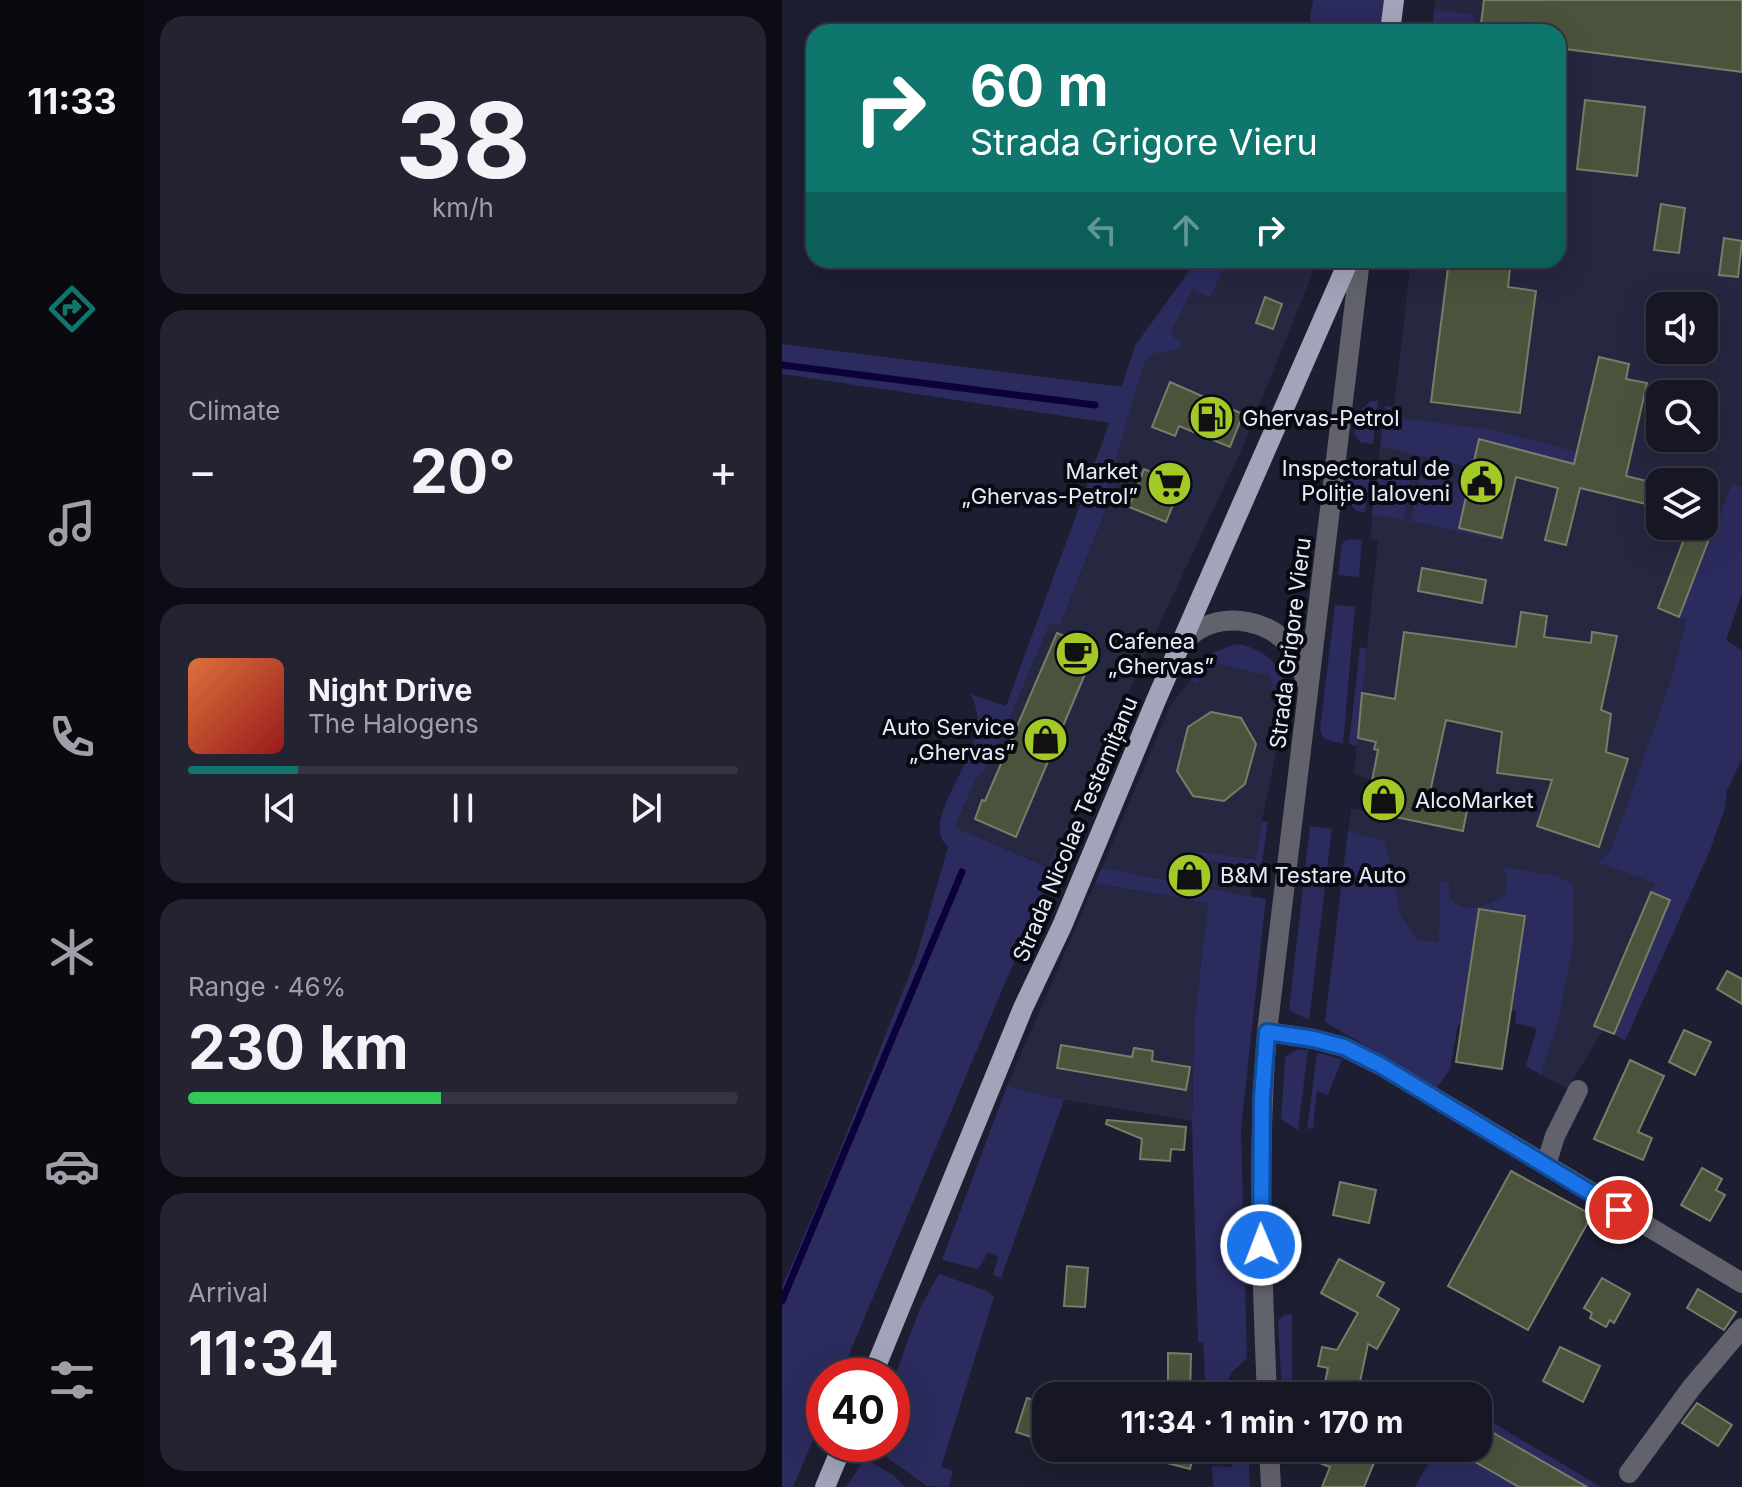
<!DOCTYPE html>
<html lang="en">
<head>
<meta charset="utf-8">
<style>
	:root { --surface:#161625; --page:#232332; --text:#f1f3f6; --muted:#9e9fa7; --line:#353542; --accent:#0f766e }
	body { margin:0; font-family:Inter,sans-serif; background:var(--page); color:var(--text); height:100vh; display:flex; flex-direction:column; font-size:30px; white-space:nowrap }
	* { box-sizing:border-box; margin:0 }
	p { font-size:26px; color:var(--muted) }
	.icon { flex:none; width:44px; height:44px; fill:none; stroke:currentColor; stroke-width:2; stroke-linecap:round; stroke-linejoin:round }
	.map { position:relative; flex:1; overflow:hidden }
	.details { display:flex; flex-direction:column; gap:16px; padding:16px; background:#0c0c14; width:638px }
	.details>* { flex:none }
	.banner { position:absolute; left:24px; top:24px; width:760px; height:244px; border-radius:24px; box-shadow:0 8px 32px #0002,0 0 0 2px var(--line); background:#0f766e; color:#fff; overflow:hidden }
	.controls { position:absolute; left:864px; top:292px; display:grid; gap:16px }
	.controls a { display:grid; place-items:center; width:72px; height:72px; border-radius:16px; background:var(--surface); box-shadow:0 8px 32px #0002,0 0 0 2px var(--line); font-size:40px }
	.speed { position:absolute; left:24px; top:1358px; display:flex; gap:16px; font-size:40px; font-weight:700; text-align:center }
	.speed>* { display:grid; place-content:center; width:104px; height:104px; border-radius:50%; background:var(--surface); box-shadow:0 8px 32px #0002,0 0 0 2px var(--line); line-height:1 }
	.speed .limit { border:12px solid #d22; background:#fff; color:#111 }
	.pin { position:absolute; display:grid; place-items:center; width:68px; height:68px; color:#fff; margin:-34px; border:4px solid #fff; border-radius:50%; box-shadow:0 2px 8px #0007 }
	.me { position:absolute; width:88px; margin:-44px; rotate:359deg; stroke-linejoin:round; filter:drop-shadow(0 0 6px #0008) }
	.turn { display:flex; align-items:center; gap:28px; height:168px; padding:0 32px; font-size:36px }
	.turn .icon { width:104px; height:104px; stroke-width:2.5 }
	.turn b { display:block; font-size:56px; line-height:68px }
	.lanes { display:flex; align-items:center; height:76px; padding:0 32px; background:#0003; justify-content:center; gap:40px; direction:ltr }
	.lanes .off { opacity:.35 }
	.big { font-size:60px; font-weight:700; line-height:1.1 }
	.details .tile { flex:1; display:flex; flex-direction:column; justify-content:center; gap:12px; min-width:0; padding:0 28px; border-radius:24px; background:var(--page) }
	.details .dial { align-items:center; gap:0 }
	.dial b { font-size:104px; line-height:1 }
	.song { display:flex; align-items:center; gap:24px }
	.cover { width:96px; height:96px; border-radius:12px; background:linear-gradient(135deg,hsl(20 70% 55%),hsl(0 70% 35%)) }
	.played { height:8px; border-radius:4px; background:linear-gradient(90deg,var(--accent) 20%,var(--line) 20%) }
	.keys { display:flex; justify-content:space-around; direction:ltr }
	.heat { display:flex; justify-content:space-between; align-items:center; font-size:44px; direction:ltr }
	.charge { height:12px; border-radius:6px; background:linear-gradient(90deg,#34c759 46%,var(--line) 0) }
	.trip { position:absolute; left:250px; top:1382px; width:460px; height:80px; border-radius:24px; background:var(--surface); box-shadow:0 8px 32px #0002,0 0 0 2px var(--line); font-weight:700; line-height:80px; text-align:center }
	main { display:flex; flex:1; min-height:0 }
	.tabs { display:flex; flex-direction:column; width:144px; justify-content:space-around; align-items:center; background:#09090f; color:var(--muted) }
	.tabs .icon { width:56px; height:56px }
	.tabs .active { color:var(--accent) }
	.tabs b { font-size:36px; color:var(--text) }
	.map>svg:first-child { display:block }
	.built { fill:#262740; fill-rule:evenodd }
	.green { fill:#2b2b5e }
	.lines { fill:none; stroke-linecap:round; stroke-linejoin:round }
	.stream { stroke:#0d0139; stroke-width:7 }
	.building { fill:#4b533d; stroke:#777e67; stroke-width:2 }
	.minor { stroke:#61626c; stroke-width:20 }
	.major { stroke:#a2a5ba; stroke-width:20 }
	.route-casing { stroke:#114b97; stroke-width:20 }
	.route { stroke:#1a73e8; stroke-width:14 }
	.labels { text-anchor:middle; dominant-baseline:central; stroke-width:8; stroke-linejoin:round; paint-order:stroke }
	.poi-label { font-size:22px; fill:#e8eaf7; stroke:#080911; text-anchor:start }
	.street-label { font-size:22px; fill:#e8eaf7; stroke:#080911 }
</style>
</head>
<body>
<main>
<nav class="tabs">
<b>11:33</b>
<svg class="icon active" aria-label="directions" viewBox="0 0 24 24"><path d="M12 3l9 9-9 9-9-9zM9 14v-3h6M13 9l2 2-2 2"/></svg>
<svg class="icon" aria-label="music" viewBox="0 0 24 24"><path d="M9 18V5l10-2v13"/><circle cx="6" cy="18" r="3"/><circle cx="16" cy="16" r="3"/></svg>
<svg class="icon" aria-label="phone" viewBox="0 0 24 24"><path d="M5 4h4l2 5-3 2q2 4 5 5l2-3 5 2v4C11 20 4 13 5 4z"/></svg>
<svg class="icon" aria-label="climate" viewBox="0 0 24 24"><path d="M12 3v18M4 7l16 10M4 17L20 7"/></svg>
<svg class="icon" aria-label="car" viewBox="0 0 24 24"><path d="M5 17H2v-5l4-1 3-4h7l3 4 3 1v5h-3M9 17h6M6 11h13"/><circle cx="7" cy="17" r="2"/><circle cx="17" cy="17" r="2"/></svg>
<svg class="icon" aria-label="filters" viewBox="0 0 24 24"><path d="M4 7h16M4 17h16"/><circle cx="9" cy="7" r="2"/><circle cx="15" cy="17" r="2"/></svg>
</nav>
<section class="details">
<div class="tile dial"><b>38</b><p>km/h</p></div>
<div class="tile"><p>Climate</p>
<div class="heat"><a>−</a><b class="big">20°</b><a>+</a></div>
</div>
<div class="tile">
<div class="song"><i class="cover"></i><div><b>Night Drive</b><p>The Halogens</p></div></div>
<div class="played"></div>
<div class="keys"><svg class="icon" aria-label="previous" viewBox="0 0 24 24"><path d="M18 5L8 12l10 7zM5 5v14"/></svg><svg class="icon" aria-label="pause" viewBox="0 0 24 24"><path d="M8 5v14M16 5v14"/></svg><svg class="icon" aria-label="next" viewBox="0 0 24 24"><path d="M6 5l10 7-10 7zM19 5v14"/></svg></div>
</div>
<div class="tile"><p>Range · 46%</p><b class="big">230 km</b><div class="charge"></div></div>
<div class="tile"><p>Arrival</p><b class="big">11:34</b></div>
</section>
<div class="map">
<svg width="960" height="1487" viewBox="0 0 960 1487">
	<rect width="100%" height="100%" fill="#1d1e31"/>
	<g class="built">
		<path d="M653 0H960V487L950 484 898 616 904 619 886 688 888 900 832 1034 821 1030 785 1089 744 1066 755 1029 733 1023 734 1011 719 1008 707 1030 676 1024 668 1069 655 1087 543 1022 569 808 584 811 590 780 572 774 596 540H589L590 514 603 406 612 407 629 260H776V32H650ZM878 306H922V350H878ZM878 394H922V438H878ZM878 482H922V526H878Z"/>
		<polygon points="415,260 536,260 459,451 362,657 270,868 171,827 193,781 211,758 268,623 278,625 321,518 297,508 353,346"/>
		<polygon points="433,663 488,676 494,711 497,713 502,712 480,821 469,896 320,868 388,706 409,679 415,683"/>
		<polygon points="313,883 426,903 412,1023 410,1121 282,1100 225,1086"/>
	</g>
	<g class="green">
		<polygon points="531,0 602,0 598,32 526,32"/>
		<polygon points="652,10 692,15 689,32 650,32"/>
		<path d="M415 260H446L428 297 410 290 389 331 392 338 400 341 396 350 373 353 362 363 319 509 323 510 321 517 278 625 268 623 211 758 193 781 172 827 266 867 286 825 289 826 58 1376H42V1414L11 1487H0V1287L45 1182 134 958 166 847C164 844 160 841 159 837 148 800 217 739 188 694L224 706 328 423 0 374V344L340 387 353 346Z"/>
		<polygon points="589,401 596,401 591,444 578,442 572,434 574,414"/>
		<polygon points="603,406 612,407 611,417 712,430 795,452 792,464 697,440 690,468 598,446"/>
		<polygon points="577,463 589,466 583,513 575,511 565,501 567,469"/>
		<polygon points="596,469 629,474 622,520 590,514"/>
		<polygon points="637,477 686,486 677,527 720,538 719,541 629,521"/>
		<polygon points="950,484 960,487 960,594 944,640 960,650 960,759 945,790 943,808 928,850 843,1041 832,1034 888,901 869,892 873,883 815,862 828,853 886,689 904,620 897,617"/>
		<polygon points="568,539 580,540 577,577 556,575 560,543"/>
		<polygon points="553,605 573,607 561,744 542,739 538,729"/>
		<path d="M454 644C489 648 511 677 502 712L497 713 494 711 488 676 433 663 415 683H411L409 679 430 653Z"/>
		<polygon points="578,647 585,649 575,746 567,744"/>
		<polygon points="480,821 486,822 479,868 410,858 411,851 474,860"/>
		<polygon points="528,826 550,829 527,1020 507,1010"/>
		<path d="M566 830 603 842 619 916 634 939 657 943 658 881 667 883 668 899C686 916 703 906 723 896L725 876 721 867 776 876 791 885 792 938 777 1019 759 1075 744 1066 755 1028 733 1023 735 1011 729 1010 743 916 680 1025 676 1024 668 1069 655 1087 543 1022Z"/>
		<polygon points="320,868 484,899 459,1129 465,1358 449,1373 439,1396 424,1396 421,1343 416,1342 410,1124 412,1023 426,903 313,883"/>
		<polygon points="514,1050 526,1050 516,1130 499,1119 503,1057"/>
		<polygon points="535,1053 560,1059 546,1095 535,1091 531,1128 525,1129"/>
		<polygon points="225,1086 282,1100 219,1278 211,1275 216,1257 206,1252 196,1269 160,1260"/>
		<polygon points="157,1274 203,1290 212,1297 159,1467 171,1471 167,1487 145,1486 107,1459 91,1444 110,1444 110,1384 138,1308"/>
		<polygon points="510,1314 510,1396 500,1396 496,1321 502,1315"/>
		<polygon points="696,1414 819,1487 633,1487 655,1448 696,1448"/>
		<polygon points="449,1448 466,1448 468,1487 431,1487 430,1466 450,1467"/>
		<polygon points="83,1459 111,1475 123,1487 64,1487"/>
	</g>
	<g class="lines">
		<g class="stream">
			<polyline points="0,365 313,405"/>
			<polyline points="0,1301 180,872"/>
		</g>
	</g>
	<g class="building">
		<polygon points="702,0 960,0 960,72 776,48 776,32 698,32"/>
		<polygon points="803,100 863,107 855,176 795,169"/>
		<polygon points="879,204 903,208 897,253 872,250"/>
		<polygon points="942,238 960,241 956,277 937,275"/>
		<polygon points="667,260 729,260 726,287 754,291 738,413 649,402"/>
		<polygon points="483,297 500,304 491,329 474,323"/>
		<polygon points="817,357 847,364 844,379 865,383 844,476 869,482 864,504 798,488 784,545 763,540 776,488 734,477 720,538 677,528 697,439 792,464"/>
		<polygon points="388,382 461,414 448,447 397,426 393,436 370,427"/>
		<polygon points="381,466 403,475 384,522 347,507 362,469 377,475"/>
		<polygon points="907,526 932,526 897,617 876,608"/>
		<polygon points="640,568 704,580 700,603 636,591"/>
		<polygon points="739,612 765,616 762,637 809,643 810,632 835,636 819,710 829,714 824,752 846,759 817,847 755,826 770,780 715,773 720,732 664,720 648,792 687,800 681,831 584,811 596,750 592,749 594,742 576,738 580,693 613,699 622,632 734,647"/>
		<polygon points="275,633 308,647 298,672 303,674 234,837 193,819 200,800 203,801"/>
		<polygon points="429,712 459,718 474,744 463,784 442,801 411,796 395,771 406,727"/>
		<polygon points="869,892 888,900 832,1034 812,1026"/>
		<polygon points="697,909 743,916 720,1069 674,1062"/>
		<polygon points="945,971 960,979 960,1004 935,989"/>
		<polygon points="902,1030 929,1042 913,1075 887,1062"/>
		<polygon points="279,1045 350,1057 352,1048 371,1051 370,1061 408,1067 404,1090 275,1068"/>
		<polygon points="848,1060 882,1076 856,1132 870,1138 861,1160 812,1139"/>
		<polygon points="325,1120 404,1127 402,1150 389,1149 388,1161 358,1159 360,1139 324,1124"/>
		<polygon points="920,1168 940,1179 934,1190 943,1195 928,1221 899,1205"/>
		<polygon points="729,1171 810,1215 746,1330 666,1286"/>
		<polygon points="558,1182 594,1190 587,1223 551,1215"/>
		<polygon points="557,1259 602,1283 595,1296 617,1309 595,1349 586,1344 575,1396 541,1392 546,1368 536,1366 540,1347 555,1350 576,1313 539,1293"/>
		<polygon points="285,1266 306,1268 303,1307 282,1306"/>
		<polygon points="820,1278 848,1294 832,1323 828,1320 824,1327 808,1318 810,1313 802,1308"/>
		<polygon points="916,1289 954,1312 942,1330 905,1308"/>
		<polygon points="778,1347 818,1366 801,1402 761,1381"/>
		<polygon points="386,1353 409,1354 408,1396 386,1396"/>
		<polygon points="245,1398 264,1404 264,1430 261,1441 234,1432"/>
		<polygon points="915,1403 950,1425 936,1446 900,1423"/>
		<polygon points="696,1424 734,1446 805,1487 737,1487 669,1448 696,1448"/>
		<polygon points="352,1448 413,1448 408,1469 351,1454"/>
		<polygon points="586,1448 584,1454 594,1458 582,1487 540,1487 548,1467 502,1449"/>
	</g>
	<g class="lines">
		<g class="minor">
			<path d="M397 648C403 642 409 634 416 630 446 612 489 621 509 648 517 658 520 672 525 683"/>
			<polyline points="485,1032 532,1039 562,1047 598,1065 960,1283"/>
			<polyline points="764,1165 773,1136 796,1090"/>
			<path d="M485 1396C480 1275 475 1154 485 1032L578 260"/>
			<polyline points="487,1448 489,1487"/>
			<polyline points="847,1473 910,1387 960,1328"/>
		</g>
		<g class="major">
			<polyline points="608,32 612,0"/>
			<polyline points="90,1376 241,1008 280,926 375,698 567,260"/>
			<polyline points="43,1487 61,1444"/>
		</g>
	</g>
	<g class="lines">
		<defs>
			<polyline id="route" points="479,1245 480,1098 485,1032 532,1039 562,1047 598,1065 837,1210"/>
		</defs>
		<use href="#route" class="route-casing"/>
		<use href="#route" class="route"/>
	</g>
	<defs>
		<symbol id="fuel-disc" viewBox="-11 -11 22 22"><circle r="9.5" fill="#a3c926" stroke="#080911"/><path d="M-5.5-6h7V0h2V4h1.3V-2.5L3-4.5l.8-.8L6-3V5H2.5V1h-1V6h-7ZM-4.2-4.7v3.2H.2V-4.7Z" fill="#111"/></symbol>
		<symbol id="civic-disc" viewBox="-11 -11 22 22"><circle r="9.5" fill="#a3c926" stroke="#080911"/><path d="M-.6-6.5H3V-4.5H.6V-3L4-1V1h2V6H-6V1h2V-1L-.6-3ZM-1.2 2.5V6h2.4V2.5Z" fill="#111"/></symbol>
		<symbol id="supermarket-disc" viewBox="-11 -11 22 22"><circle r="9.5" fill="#a3c926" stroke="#080911"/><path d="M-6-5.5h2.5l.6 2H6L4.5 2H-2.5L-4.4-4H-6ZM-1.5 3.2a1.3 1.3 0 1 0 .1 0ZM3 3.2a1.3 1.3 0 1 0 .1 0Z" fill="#111"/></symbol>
		<symbol id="cafe-disc" viewBox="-11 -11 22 22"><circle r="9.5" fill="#a3c926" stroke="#080911"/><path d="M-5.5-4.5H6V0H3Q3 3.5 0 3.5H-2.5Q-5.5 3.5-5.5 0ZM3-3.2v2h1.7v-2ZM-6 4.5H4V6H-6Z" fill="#111"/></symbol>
		<symbol id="shop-disc" viewBox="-11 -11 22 22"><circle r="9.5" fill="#a3c926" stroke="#080911"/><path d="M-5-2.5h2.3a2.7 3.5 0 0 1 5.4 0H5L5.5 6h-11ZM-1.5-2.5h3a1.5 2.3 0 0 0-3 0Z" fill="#111"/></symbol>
	</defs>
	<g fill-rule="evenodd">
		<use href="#fuel-disc" x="404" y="392" width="51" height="51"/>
		<use href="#civic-disc" x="674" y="456" width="51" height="51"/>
		<use href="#supermarket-disc" x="362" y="458" width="51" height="51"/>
		<use href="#cafe-disc" x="270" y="628" width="51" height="51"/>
		<use href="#shop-disc" x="238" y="714" width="51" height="51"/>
		<use href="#shop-disc" x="576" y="774" width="51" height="51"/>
		<use href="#shop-disc" x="382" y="850" width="51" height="51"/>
	</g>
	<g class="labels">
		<g class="poi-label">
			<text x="460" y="418">Ghervas-Petrol</text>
			<text x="668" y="468" text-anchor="end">Inspectoratul de<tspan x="668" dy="25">Poliție Ialoveni</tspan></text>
			<text x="356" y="471" text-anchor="end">Market<tspan x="356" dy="25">„Ghervas-Petrol”</tspan></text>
			<text x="326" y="641">Cafenea<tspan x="326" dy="25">„Ghervas”</tspan></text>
			<text x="233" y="727" text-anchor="end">Auto Service<tspan x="233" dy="25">„Ghervas”</tspan></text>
			<text x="633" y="800">AlcoMarket</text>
			<text x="438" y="875">B&amp;M Testare Auto</text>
		</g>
		<g class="street-label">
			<text transform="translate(508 643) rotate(-83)">Strada Grigore Vieru</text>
			<text transform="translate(293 829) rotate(-67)">Strada Nicolae Testemițanu</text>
		</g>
	</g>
</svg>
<div class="controls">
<a><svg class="icon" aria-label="sound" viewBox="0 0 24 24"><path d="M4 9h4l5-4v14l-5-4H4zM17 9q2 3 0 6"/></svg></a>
<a><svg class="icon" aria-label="search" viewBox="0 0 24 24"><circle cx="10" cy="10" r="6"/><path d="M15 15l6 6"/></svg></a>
<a><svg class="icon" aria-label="layers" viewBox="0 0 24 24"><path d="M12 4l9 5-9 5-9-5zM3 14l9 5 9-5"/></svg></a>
</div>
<div class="speed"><div class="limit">40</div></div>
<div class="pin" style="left:837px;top:1210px;background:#d93025"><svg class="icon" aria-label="arrive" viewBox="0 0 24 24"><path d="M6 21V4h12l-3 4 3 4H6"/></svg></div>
<svg class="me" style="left:479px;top:1245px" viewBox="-20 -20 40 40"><circle r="17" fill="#1a73e8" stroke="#fff" stroke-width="3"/><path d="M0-11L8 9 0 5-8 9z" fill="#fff"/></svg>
<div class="trip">11:34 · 1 min · 170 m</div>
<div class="banner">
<div class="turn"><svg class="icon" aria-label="right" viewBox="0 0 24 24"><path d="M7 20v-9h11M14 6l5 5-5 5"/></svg><div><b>60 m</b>Strada Grigore Vieru</div></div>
<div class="lanes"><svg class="icon off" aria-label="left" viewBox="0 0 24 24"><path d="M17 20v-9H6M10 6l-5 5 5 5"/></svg><svg class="icon off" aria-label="ahead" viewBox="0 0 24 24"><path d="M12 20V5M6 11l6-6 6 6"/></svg><svg class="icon" aria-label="right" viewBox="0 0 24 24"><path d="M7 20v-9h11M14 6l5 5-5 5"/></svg></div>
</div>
</div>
</main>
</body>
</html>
